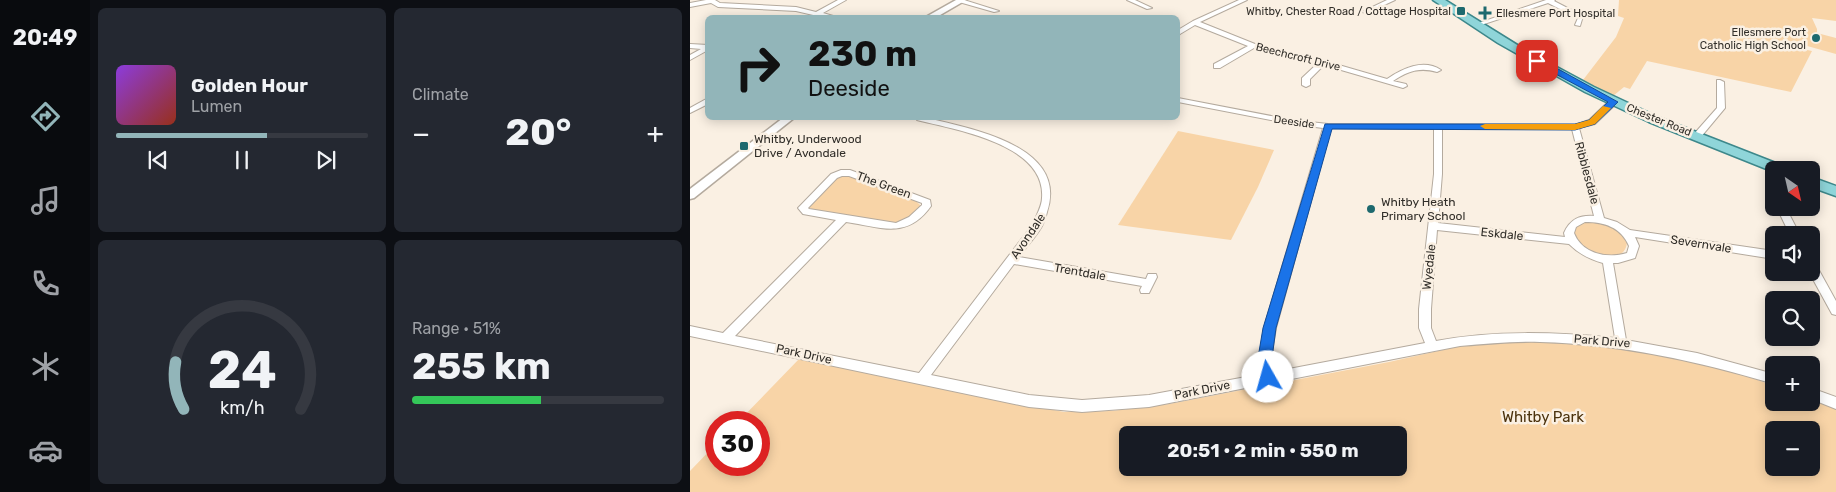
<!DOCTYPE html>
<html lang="en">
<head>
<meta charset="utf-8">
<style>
	:root { --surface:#171b24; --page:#242831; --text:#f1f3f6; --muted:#9ea1a6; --line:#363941; --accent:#92b5b9 }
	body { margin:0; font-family:Rubik,sans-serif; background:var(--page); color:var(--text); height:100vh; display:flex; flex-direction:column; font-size:19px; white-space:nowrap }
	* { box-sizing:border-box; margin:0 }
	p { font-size:16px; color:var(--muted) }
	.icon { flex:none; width:28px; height:28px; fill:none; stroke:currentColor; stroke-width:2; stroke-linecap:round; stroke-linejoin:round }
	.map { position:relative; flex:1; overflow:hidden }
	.side { display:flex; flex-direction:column; gap:8px; padding:8px; background:#0d0f14; width:600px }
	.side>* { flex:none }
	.top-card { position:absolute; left:15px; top:15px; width:475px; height:105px; border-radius:8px; box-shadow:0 2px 12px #0003; background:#92b5b9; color:#111; overflow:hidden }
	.needle { width:32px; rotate:146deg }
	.controls { position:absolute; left:1075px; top:161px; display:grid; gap:10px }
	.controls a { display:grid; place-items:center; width:55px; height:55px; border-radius:8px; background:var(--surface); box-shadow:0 2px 12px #0003; font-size:25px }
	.speed { position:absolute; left:15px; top:411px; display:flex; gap:10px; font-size:25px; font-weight:700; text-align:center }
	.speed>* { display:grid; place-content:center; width:65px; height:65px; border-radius:50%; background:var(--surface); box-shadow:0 2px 12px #0003; line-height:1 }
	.speed .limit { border:8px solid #d22; background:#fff; color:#111 }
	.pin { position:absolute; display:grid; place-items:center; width:42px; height:42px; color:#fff; margin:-21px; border-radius:10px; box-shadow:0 2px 8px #0006 }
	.me { position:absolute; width:55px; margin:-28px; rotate:353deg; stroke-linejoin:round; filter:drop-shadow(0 0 4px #0008) }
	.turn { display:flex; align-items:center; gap:18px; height:105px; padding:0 20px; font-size:22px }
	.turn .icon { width:65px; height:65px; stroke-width:2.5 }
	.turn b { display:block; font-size:35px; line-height:42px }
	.big { font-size:38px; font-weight:700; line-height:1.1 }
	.side .card { flex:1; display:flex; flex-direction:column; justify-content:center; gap:8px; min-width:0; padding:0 18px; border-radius:8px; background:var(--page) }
	.side .dial { align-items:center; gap:0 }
	.dial svg { height:130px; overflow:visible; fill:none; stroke:var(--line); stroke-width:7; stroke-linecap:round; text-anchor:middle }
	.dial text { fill:var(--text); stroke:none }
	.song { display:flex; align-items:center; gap:15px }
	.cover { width:60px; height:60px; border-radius:8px; background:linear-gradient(135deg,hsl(270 70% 55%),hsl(10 70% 35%)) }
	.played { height:5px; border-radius:2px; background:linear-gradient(90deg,var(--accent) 60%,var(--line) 60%) }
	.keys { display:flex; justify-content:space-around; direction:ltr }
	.heat { display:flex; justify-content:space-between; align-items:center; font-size:28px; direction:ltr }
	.charge { height:8px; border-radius:4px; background:linear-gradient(90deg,#34c759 51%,var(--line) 0) }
	.side .tiles { flex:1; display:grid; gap:8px; grid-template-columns:repeat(2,1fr) }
	.trip { position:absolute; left:429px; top:426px; width:288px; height:50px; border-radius:8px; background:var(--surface); box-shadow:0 2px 12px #0003; font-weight:700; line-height:50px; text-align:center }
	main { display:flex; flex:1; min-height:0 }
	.tabs { display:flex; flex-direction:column; width:90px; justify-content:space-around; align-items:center; background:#090b0e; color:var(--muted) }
	.tabs .icon { width:35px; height:35px }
	.tabs .on { color:var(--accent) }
	.tabs b { font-size:22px; color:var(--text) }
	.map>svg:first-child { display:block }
	.green { fill:#f8d4a7; fill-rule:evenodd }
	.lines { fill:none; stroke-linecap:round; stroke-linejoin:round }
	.minor-casing { stroke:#b4aa9e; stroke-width:2 }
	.tertiary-casing { stroke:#b4aa9e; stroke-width:3 }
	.primary-casing { stroke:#3d888b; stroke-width:3 }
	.minor { fill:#fff; fill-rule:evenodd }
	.tertiary { fill:#fff; fill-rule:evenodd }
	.primary { fill:#8fd5d9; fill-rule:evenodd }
	.route { fill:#1a73e8; stroke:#114b97 }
	.slow { fill:#f59e0b }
	.poi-dot { fill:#1d696e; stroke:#faf0e3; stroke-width:2 }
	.labels { text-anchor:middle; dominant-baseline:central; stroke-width:5; stroke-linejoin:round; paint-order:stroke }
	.far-poi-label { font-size:11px; fill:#312e29; stroke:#faf0e3; text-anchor:end }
	.far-street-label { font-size:11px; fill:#312e29; stroke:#faf0e3 }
	.poi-label { font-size:12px; fill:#312e29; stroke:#faf0e3; text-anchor:start }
	.street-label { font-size:12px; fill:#312e29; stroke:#faf0e3 }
	.near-park-label { font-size:15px; fill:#4b320d; stroke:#faf0e3 }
</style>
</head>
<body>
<main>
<nav class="tabs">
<b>20:49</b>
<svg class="icon on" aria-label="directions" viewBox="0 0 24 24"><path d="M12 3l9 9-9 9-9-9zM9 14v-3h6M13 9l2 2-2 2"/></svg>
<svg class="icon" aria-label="music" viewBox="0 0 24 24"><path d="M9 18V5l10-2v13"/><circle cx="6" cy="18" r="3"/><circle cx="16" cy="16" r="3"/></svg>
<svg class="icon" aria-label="phone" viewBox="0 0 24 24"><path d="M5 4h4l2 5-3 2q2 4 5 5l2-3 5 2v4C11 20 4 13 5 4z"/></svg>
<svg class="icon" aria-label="climate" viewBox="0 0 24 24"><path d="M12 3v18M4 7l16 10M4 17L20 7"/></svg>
<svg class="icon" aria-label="car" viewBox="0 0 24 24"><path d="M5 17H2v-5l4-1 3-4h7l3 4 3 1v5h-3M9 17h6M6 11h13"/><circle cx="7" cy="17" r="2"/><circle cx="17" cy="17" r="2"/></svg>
</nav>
<section class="side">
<div class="tiles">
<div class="card">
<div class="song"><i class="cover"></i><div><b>Golden Hour</b><p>Lumen</p></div></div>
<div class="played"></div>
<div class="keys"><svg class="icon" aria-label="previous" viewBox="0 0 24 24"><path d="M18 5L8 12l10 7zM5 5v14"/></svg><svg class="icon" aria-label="pause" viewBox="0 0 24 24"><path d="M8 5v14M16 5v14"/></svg><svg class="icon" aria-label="next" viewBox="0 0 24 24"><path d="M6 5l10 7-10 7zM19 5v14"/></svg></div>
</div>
<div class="card"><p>Climate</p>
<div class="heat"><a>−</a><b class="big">20°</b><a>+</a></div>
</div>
<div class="card dial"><svg viewBox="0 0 100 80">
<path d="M14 69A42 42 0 1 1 86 69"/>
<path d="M14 69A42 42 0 0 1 9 40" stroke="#92b5b9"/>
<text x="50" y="56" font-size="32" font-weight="700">24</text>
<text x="50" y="72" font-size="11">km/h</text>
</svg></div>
<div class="card"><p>Range · 51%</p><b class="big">255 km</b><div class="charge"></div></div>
</div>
</section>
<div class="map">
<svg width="1146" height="492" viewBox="0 0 1146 492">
	<rect width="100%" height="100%" fill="#faf0e3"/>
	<g class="green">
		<polygon points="929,0 1146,0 1146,21 1122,18 1127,29 1127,33 1146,38 1146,54 1110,44 1108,48 1122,51 1101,92 957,61 940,89 934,87 923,96 893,80 926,37 934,18 928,16"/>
		<polygon points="488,131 584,150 568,187 541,240 428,225"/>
		<polygon points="153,176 160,176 225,200 232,207 221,218 210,224 124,210 118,207 145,179"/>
		<path d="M898 221C915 222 930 228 937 243 933 270 890 252 883 233L885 227Z"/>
		<path d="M827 341C917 345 999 354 1084 386V402H1121V400L1146 409V492H0V471L26 444V465H69V422H48L109 359 374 412 421 411 479 404 699 362 779 344ZM1084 430H1121V468H1084ZM438 435H708V468H438Z"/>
	</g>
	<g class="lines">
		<defs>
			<g id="minor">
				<polygon points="16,0 25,0 30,3 106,7 126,12 148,0 156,0 133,13 150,18 136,18 106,11 28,7 21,3 0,7 0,3"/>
				<polygon points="269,0 274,0 309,11 304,12 269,2"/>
				<polygon points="437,0 445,0 462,8 457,9"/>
				<path d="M549 0H557L510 22 565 44 635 61 697 79C712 69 733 58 751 70L747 72C730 67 718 71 703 81L716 84 717 86 713 88 634 65 620 79V85L616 87 612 85V78L628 63 564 48 530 68H524V64L558 46 505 25 490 34 488 35V30L503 21Z"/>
				<polygon points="697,0 705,0 677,13 672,12"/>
				<polygon points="856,0 865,0 864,1 893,16 890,26 885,25 888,18 858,3 788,26 783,25"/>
				<polygon points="0,44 18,45 18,50 0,60 0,55 11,49 0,48"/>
				<polygon points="1027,80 1030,80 1034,82 1035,108 1010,138 1004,138 1004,134 1027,108"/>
				<polygon points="18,98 18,104 0,113 0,108"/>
				<path d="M488 98 602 120 638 124 885 125 899 120 920 100H926V104L905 124 889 128 914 218 927 222 940 230 1084 251V259L945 237 949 246 945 258 928 263H923L936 340 1007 353 1084 374V384C1008 361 930 344 850 342 824 341 797 344 770 346L459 407 392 412 339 407 0 336V326L33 333 146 220 113 214 108 208 141 174 151 170H160L240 200 241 206C217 240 191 227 156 222L45 336 229 373 343 224C346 216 352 206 352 198 356 144 266 130 227 120L226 118H237C282 129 379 146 357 212 356 217 354 222 352 226 346 237 336 247 329 257L456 279 458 274H466L467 277 459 293H451L450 290 452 286 324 264 241 375 339 395 392 400 459 395 572 374 569 358 574 328 633 128 602 124 488 102ZM641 128 744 129V174L729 309V328L735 343 583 372 581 358 586 328ZM752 129H882L904 216C890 215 880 219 874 233L875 237 748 223 752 174ZM152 176H159L232 203V205L219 217 206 223 119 209 118 208 147 178ZM895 222C914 222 931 227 939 246L937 253C918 259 892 254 884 233L886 227ZM747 230 879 244C889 254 899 259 913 263L925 338C865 332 805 330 746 341L741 328V309Z"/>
				<polygon points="1087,208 1096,208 1110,235 1100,235"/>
				<polygon points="1121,262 1125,263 1146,301 1146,315 1142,314 1119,272 1121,272"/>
				<polygon points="1121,388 1146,397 1146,409 1121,399"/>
			</g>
			<g id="tertiary">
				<polygon points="266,0 276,0 245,18 234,18"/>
				<polygon points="93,118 104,118 4,198 0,199 0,189"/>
			</g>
			<g id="primary">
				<polygon points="743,0 755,0 837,51 904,87 968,117 1096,167 1098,170 1084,170 1084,172 959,122 895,92 808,43"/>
				<polygon points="1121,177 1146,186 1146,196 1121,187"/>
			</g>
		</defs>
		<use href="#minor" class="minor-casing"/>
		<use href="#tertiary" class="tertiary-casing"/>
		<use href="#primary" class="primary-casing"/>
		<use href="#minor" class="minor"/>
		<use href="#tertiary" class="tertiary"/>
		<use href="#primary" class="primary"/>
	</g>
	<polygon class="route" points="845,59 850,59 928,102 905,124 885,130 642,129 586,328 582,358 585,377 583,381 574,381 568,358 573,328 635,124 885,124 899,120 918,102 845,63"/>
	<polygon class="slow" points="913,106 921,108 905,124 885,130 795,129 790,126 795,124 885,124 899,120"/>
	<g class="poi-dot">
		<rect x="766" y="6" width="10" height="10" rx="2.5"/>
		<path d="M792.5 5.5h5v5h5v5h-5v5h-5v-5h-5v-5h5z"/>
		<circle cx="1126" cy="38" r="5"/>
		<rect x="49" y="141" width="10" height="10" rx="2.5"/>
		<circle cx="681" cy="209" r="5"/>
	</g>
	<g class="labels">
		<g class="far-poi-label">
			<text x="761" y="11">Whitby, Chester Road / Cottage Hospital</text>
			<text x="806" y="13" text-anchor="start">Ellesmere Port Hospital</text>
			<text x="1116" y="32">Ellesmere Port<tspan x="1116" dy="13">Catholic High School</tspan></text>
		</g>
		<g class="far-street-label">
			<text transform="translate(608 57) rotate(14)">Beechcroft Drive</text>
			<text transform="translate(969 120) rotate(22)">Chester Road</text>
			<text transform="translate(604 122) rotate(8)">Deeside</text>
		</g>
		<g class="poi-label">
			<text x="64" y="139">Whitby, Underwood<tspan x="64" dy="14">Drive / Avondale</tspan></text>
			<text x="691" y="202">Whitby Heath<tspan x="691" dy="14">Primary School</tspan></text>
		</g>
		<g class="street-label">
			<text transform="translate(897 173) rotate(75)">Ribblesdale</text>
			<text transform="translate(194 185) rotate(20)">The Green</text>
			<text transform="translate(812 234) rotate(6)">Eskdale</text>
			<text transform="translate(338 236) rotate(-56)">Avondale</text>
			<text transform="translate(1011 244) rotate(9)">Severnvale</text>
			<text transform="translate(739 267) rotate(-84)">Wyedale</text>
			<text transform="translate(390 272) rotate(10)">Trentdale</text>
			<text transform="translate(912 341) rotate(5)">Park Drive</text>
			<text transform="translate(114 354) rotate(12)">Park Drive</text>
			<text transform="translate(512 390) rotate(-11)">Park Drive</text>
		</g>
		<g class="near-park-label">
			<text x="853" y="417">Whitby Park</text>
		</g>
	</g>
</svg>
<div class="controls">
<a><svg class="needle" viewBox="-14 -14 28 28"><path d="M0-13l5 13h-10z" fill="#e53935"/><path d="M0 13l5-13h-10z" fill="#9ea1a6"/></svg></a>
<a><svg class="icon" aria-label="sound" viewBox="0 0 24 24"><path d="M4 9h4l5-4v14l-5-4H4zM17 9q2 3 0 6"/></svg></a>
<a><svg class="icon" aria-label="search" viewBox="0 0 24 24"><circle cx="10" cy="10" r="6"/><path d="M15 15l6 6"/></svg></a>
<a>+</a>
<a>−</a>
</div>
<div class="speed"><div class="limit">30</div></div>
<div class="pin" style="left:847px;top:61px;background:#d93025"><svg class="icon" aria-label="arrive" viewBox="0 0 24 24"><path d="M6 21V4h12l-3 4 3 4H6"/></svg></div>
<svg class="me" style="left:578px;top:377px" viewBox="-20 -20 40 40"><circle r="19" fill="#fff"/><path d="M0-13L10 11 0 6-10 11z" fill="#1a73e8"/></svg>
<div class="trip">20:51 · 2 min · 550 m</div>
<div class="top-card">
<div class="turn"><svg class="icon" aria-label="right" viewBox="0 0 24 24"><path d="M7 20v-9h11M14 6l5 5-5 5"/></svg><div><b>230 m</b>Deeside</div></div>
</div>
</div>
</main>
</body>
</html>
